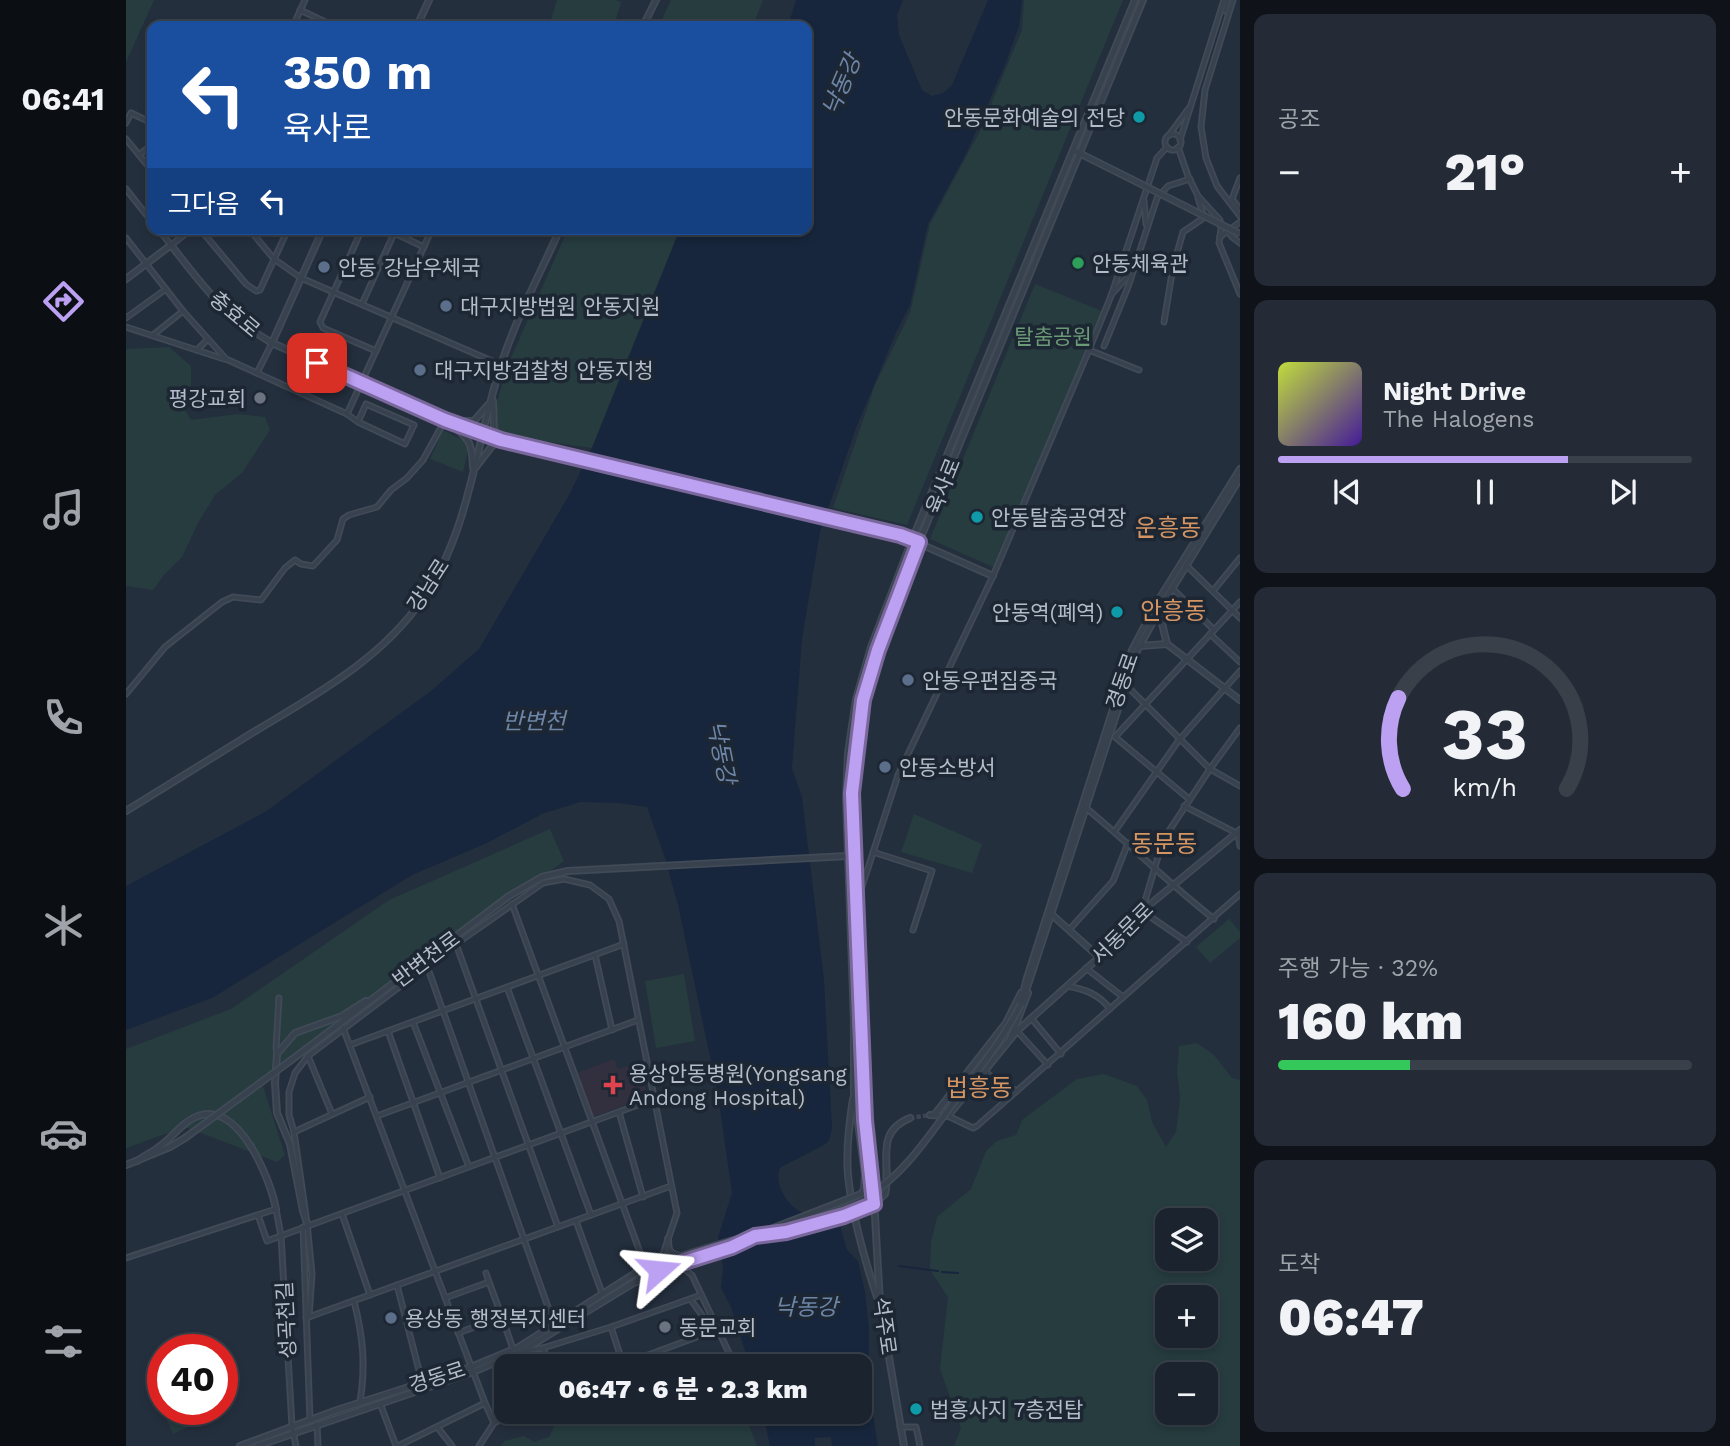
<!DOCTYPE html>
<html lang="ko">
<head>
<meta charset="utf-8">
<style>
	:root { --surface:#1b232e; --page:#242b36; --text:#f1f3f6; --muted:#a0a4aa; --line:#39404a; --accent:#bca0f2 }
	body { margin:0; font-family:"Work Sans","Noto Sans KR",sans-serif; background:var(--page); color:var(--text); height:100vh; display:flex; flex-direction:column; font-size:26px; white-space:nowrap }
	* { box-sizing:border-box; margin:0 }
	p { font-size:23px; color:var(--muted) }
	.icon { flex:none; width:38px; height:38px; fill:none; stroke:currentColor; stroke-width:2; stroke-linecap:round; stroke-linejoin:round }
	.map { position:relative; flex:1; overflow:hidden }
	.side { display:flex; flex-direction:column; gap:14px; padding:14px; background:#0f1319; width:490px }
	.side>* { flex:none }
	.top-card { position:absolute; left:21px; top:21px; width:665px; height:214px; border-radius:14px; box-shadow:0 4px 10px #0003,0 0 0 2px var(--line); background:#1a4fa0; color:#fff; overflow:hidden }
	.tools { position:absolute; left:1029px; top:1208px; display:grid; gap:14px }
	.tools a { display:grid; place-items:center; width:63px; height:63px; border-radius:14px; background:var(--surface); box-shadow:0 4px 10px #0003,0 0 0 2px var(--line); font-size:35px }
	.speed { position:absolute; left:21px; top:1334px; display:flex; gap:14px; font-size:35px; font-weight:700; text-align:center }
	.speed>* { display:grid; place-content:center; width:91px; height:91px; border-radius:50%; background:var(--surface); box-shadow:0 4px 10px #0003,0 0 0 2px var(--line); line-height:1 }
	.speed .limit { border:10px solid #d22; background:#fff; color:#111 }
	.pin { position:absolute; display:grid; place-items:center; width:60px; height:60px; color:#fff; margin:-30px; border-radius:14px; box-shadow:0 4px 10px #0006 }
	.me { position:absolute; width:77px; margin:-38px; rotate:72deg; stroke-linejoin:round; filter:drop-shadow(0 0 5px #0008) }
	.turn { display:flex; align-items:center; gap:24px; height:147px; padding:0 21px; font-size:32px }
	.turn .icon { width:91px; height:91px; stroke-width:2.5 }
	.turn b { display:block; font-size:49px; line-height:60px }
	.then { display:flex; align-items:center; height:66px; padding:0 21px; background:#0003; gap:14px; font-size:26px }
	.big { font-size:52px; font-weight:800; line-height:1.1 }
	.side .card { flex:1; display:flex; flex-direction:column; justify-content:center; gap:10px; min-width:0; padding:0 24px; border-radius:14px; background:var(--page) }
	.side .dial { align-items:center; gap:0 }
	.dial svg { height:182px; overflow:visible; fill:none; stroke:var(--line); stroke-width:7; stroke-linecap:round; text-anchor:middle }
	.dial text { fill:var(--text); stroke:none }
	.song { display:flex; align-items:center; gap:21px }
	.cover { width:84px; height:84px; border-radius:10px; background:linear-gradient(135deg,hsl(70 70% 55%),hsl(260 70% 35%)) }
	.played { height:7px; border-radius:4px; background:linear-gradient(90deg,var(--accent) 70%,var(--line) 70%) }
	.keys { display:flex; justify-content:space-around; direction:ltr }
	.heat { display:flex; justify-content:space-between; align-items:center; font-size:38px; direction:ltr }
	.charge { height:10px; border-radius:5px; background:linear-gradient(90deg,#34c759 32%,var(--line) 0) }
	.trip { position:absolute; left:368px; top:1354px; width:378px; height:70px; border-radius:14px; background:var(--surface); box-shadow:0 4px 10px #0003,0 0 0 2px var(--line); font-weight:800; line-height:70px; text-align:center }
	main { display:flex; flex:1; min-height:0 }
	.tab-bar { display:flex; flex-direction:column; width:126px; justify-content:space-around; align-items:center; background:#0b0e12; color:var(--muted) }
	.tab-bar .icon { width:49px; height:49px }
	.tab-bar .current { color:var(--accent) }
	.tab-bar b { font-size:32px; color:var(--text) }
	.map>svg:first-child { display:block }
	.medical { fill:#32303f }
	.green { fill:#263c3f; fill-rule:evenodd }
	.water { fill:#17263c }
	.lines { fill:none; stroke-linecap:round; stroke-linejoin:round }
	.stream { stroke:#17263c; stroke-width:2 }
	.tertiary-tunnel { stroke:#3a4453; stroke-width:4.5; stroke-dasharray:4.5 2; stroke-linecap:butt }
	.minor-casing { stroke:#414a57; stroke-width:7 }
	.tertiary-casing { stroke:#414a57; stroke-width:8 }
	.minor { stroke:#38414e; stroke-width:3.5 }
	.tertiary { stroke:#38414e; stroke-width:4.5 }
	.tertiary-bridge-casing { stroke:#414a57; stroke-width:8; stroke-linecap:butt }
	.tertiary-bridge { stroke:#38414e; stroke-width:4.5 }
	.route-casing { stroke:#7a689d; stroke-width:18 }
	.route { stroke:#bca0f2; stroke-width:12 }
	.culture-dot { fill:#0f9aa8; stroke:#1d2633; stroke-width:2.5 }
	.leisure-dot { fill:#2e9e5b; stroke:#1d2633; stroke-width:2.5 }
	.service-dot { fill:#5c6f8a; stroke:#1d2633; stroke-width:2.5 }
	.worship-dot { fill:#6b7280; stroke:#1d2633; stroke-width:2.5 }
	.health-dot { fill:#e0444e; stroke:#1d2633; stroke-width:2.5 }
	.labels { text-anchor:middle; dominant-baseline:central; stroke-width:7; stroke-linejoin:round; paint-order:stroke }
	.poi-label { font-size:21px; fill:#b4bcc9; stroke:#1d2633; text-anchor:start }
	.street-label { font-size:21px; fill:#b4bcc9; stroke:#1d2633 }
	.park-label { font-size:21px; fill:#6b9a76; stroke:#1d2633 }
	.water-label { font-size:23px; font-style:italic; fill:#6d86a8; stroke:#1d2633 }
	.quarter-label { font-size:24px; fill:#d59563; stroke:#1d2633 }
</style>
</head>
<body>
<main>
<nav class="tab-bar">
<b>06:41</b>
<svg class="icon current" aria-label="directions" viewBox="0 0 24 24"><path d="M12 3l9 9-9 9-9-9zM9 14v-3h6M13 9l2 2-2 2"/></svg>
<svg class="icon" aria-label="music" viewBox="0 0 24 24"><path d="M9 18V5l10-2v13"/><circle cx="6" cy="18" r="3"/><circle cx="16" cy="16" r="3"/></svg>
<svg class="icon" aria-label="phone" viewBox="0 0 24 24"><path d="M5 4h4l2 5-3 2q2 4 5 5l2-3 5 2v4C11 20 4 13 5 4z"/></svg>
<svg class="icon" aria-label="climate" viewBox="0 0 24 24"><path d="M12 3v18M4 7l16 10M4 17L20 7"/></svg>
<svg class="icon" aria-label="car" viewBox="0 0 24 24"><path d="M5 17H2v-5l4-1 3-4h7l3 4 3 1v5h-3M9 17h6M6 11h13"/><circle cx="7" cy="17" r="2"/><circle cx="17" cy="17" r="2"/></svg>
<svg class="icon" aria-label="filters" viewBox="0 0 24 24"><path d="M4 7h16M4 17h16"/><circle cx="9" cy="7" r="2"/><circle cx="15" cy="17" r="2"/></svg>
</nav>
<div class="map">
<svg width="1114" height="1446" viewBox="0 0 1114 1446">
	<rect width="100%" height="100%" fill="#242f3e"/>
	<polygon class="medical" points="488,1059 492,1069 514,1062 521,1097 467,1117 451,1073"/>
	<g class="green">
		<polygon points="0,0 28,0 0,62"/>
		<polygon points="431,0 489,0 495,2 488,26 423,26"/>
		<polygon points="545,0 637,0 627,26 533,26"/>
		<polygon points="898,0 997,0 781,525 707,508 749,385 784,313 804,224 854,131 896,30"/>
		<polygon points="442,229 554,229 466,448 362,433 381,367"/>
		<polygon points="909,284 976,311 869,568 804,539"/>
		<polygon points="43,347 65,366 65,386 58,408 65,420 112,414 139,417 144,430 116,473 89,495 72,523 56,557 38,575 27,590 0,586 0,349"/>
		<polygon points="317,430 340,442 342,450 337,472 304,459"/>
		<polygon points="788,814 856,844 846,873 775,852"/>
		<polygon points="424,829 438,861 137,1086 159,1155 151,1162 59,1127 0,1148 0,1049 105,1009 263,900"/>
		<polygon points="1103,919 1114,932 1114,938 1084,963 1070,947"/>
		<polygon points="558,974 569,1041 530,1048 519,981"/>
		<path d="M1071 1043 1088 1055 1106 1078 1114 1080V1446H828L835 1428 814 1369 822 1297 804 1270 805 1242 811 1217 845 1189 860 1151 871 1141 890 1135 896 1120 951 1079 978 1074 1011 1086 1021 1100 1026 1122 1040 1147 1050 1132 1054 1098 1051 1072 1053 1046ZM1041 1220H1080V1258H1041ZM1041 1297H1080V1335H1041ZM1041 1374H1080V1412H1041Z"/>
		<polygon points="37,1392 37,1409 88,1409 90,1414 47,1434 30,1396"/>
		<polygon points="436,1412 618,1412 631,1446 374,1446 379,1441 398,1436 408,1442 423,1437 434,1413"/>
	</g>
	<path class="water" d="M670 0H777L771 15 773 35 796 90 806 96 817 93 826 85 862 0H896L893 26 879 65 840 154 802 224 784 305 769 335 730 428 694 532 676 639 666 768 676 797 698 979 706 1128 703 1141 698 1145 655 1167C645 1183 665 1213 683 1214 690 1214 699 1212 706 1211L711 1214 721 1250 732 1261 739 1292 743 1329V1392L752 1446H706L705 1437 689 1438V1446H644L637 1412H733V1367H624L605 1307 595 1288 597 1267 592 1237 606 1193 592 1095 552 905 539 858 521 807 492 803 454 802 416 814 361 843 286 875 86 998 0 1030V886L139 812 305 691 353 649 443 495 466 448 554 229H681V26H662Z"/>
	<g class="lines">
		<g class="stream">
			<polyline points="773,1266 812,1271"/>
			<polyline points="816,1272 832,1273"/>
		</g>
		<polyline class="tertiary-tunnel" points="784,1118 804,1115"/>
		<defs>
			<g id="minor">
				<polyline points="1107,0 1079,90 1075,127 1080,158 1091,186 1114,216"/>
				<polyline points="174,10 208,26"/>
				<polyline points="1099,11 1102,0"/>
				<polyline points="167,26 179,0"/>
				<polyline points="0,123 5,113 26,123"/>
				<circle cx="1047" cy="142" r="8"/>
				<polyline points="1043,135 1063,108"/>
				<polyline points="0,139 26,171"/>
				<polyline points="1054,140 1098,0"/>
				<polyline points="1052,147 1062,176 1072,196 1094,220 1095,229 1093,243 1114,294"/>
				<polyline points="14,154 23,147 26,149"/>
				<polyline points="1114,178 1106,199 1114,209"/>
				<polyline points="0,189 26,222"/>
				<polyline points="1018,201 1020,224"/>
				<polyline points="1099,227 1106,237 1114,243"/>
				<polyline points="32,229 45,245 66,229"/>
				<polyline points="74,229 120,284 130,291 134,290 162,229"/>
				<polyline points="123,229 148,259 175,278 375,365"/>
				<polyline points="236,229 194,322 197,328 250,351"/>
				<polyline points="260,229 298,247"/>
				<polyline points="1094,237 1114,222"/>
				<polyline points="0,238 57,311 100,359 221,414 232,422 279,444 288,425 240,404 232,422"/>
				<polyline points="985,295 1003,275"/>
				<polyline points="236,304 270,229"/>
				<polyline points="0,318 40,289"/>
				<polyline points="1038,322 1047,267 1057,232 1076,219 1077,214 1072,198"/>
				<polyline points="0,327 98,359"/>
				<polyline points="27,335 57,311"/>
				<polyline points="978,346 1002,287 1031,198 1042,186 1064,179"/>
				<polyline points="71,350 81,340"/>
				<polyline points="963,350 1013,370"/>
				<polyline points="131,373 146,343"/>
				<polyline points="221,414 306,229"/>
				<polyline points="1060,565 1114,618"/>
				<polyline points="1046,588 1088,630"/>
				<polyline points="1087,591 1114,558"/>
				<polyline points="1084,634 1114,662"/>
				<polyline points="999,684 1084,769 1114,786"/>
				<polyline points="0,694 39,647 96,602 107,597 135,600 159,568 169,560 175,564 187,566 211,540 217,519 223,515 251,507 265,490 281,478 297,460 319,420"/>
				<polyline points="1063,799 989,737 1114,602"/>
				<polyline points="1058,806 1114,835"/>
				<path d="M960 808C1004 844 1043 884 1088 919"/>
				<polyline points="989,831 1053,740 1114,671"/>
				<polyline points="1112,834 1114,846"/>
				<polyline points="747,852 806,871 787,930"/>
				<polyline points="732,899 772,775 867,576 963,350 985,296 1031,158 1041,147"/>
				<polyline points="386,904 522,1274"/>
				<polyline points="943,930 987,881 1002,843"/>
				<polyline points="1061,942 1016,911 1037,840 1084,769 1114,728"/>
				<polyline points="330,944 432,1227"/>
				<polyline points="469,955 486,1030"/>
				<polyline points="300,963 428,1324"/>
				<polyline points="960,968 997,997"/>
				<path d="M941 986C958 989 973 994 984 1009"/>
				<polyline points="381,987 465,1215"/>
				<polyline points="905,1018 935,1054"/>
				<polyline points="287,1022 343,1167"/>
				<polyline points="217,1028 359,1403 368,1423"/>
				<polyline points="262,1031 314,1178"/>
				<polyline points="891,1031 922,1065"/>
				<polyline points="224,1045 498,944"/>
				<polyline points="151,1054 150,1048 153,998"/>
				<polyline points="182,1056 206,1114"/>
				<polyline points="859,1071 869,1080 891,1091"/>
				<polyline points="493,1112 517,1197"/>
				<polyline points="251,1116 512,1020"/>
				<polyline points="822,1116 847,1128 851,1126 1114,894"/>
				<polyline points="168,1132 244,1097"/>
				<polyline points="216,1214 244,1295"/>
				<polyline points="132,1215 141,1241 528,1099"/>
				<polyline points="180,1216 168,1132 163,1115 163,1092 169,1073 182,1056 330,944 417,883 438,879 464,885 483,899 493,921 551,1213 534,1263 535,1269"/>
				<polyline points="450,1221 476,1293"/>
				<polyline points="181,1223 186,1274 183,1317"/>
				<polyline points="177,1227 184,1420"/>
				<polyline points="0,1258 150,1209 155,1236 166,1426 170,1446"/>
				<polyline points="558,1269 566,1275 603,1353"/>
				<polyline points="360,1273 363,1282"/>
				<polyline points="509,1283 534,1277"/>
				<polyline points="271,1285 296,1382"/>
				<polyline points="319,1298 363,1282 376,1317 332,1333"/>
				<path d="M228 1301C237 1337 240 1365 234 1402"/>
				<polyline points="376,1317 387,1349"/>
				<polyline points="180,1318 545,1186"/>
				<polyline points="485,1327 497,1364"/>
				<polyline points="417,1348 424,1367"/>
				<polyline points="397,1351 417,1348 485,1327 575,1295"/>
				<polyline points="490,1367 584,1332 581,1322 565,1300"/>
				<polyline points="254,1403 270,1446"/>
				<polyline points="191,1424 192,1446"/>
				<polyline points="774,1427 790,1427 794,1446"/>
				<polyline points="312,1428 326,1446"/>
				<polyline points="272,1446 359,1403"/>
				<polyline points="353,1446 368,1423 390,1412"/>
			</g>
			<g id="tertiary">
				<polyline points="291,26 303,0"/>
				<polyline points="517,26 530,0"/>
				<polyline points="947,150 1013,183"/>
				<path d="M0 279 45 245C79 289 97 314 146 343L319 420 375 440 774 535 867 576"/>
				<polyline points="146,343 197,229"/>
				<polyline points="367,401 368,429 374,439"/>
				<polyline points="326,421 348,421 362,405"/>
				<path d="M323 423C343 439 346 441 347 467"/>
				<polyline points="350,467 366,446 374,441"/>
				<polyline points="1033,611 1041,644"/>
				<polyline points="1013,646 1041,644 1114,700"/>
				<path d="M0 811C44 784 87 757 131 730 191 694 255 659 296 600 345 530 349 444 375 365 390 318 414 274 434 229"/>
				<polyline points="924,913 973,957"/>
				<polyline points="899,994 1011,651 1035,607 1114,478"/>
				<polyline points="895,1004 900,981 1006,650 1030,604 1114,469"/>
				<polyline points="885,1037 902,993"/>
				<polyline points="164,1061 383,896 416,877 442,871 722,856"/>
				<path d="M727 1099C723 1124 720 1150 722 1175 726 1215 738 1258 751 1297"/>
				<polyline points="809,1114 880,1023 895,993"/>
				<polyline points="804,1115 822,1116 891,1031 988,944 1016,911 1114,830"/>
				<path d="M11 1161C19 1155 27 1152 34 1146 47 1137 57 1121 72 1116 113 1101 144 1178 150 1209"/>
				<polyline points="0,1165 44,1147 59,1138"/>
				<polyline points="745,1193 739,1174 728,1094 728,1022 720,798 722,753 730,699 745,647 786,540 1009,0"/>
				<path d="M739 1208 748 1204 759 1194C766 1164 747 1133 784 1118"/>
				<polyline points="182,1226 177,1211 164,1144 151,1113 149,1083 151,1054 169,1033 216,1016 240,1001"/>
				<path d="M542 1239C542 1250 543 1254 555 1256"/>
				<polyline points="114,1446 211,1410 345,1367 393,1347 519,1267 604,1241 629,1236"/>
				<polyline points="131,1446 347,1372 396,1351 522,1274 606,1247 622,1240"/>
				<polyline points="778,1446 754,1304 749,1216 739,1120 726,793 737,700 753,650 793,542 1017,0"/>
			</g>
		</defs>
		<use href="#minor" class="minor-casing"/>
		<use href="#tertiary" class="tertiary-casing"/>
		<use href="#minor" class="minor"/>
		<use href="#tertiary" class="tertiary"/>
		<defs>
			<g id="tertiary-bridge">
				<polyline points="1013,183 1114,234"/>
				<polyline points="59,1138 164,1061"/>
				<polyline points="642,1230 735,1194 738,1190 739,1174"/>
				<path d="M644 1234C676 1230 709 1220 739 1208"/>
				<path d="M629 1236C666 1225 708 1217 741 1197 780 1173 804 1134 831 1098 854 1068 878 1038 895 1004"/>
			</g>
		</defs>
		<use href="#tertiary-bridge" class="tertiary-bridge-casing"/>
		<use href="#tertiary-bridge" class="tertiary-bridge"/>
	</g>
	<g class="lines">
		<defs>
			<polyline id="route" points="191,363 319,420 375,440 774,535 793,542 752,650 737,700 726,793 739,1120 748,1204 718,1216 660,1232 629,1236 606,1247 533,1270"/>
		</defs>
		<use href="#route" class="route-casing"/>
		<use href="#route" class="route"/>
	</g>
	<g class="culture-dot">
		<circle cx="1013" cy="117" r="7"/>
		<circle cx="851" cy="517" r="7"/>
		<circle cx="991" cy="612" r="7"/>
		<circle cx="790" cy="1409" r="7"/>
	</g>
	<circle class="leisure-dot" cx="952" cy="263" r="7"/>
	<g class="service-dot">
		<circle cx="198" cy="267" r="7"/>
		<circle cx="320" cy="306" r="7"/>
		<circle cx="294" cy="370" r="7"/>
		<circle cx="782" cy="680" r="7"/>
		<circle cx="759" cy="767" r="7"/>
		<circle cx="265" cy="1318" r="7"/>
	</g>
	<g class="worship-dot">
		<circle cx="134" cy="398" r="7"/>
		<circle cx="539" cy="1327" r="7"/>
	</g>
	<path class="health-dot" d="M483.5 1074.5h7v7h7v7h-7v7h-7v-7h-7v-7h7z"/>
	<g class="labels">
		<g class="poi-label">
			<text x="999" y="117" text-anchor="end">안동문화예술의 전당</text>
			<text x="966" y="263">안동체육관</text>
			<text x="212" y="267">안동 강남우체국</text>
			<text x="334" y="306">대구지방법원 안동지원</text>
			<text x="308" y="370">대구지방검찰청 안동지청</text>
			<text x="120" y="398" text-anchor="end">평강교회</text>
			<text x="865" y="517">안동탈춤공연장</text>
			<text x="977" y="612" text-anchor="end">안동역(폐역)</text>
			<text x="796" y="680">안동우편집중국</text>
			<text x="773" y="767">안동소방서</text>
			<text x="503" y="1073">용상안동병원(Yongsang<tspan x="503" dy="24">Andong Hospital)</tspan></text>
			<text x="279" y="1318">용상동 행정복지센터</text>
			<text x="553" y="1327">동문교회</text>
			<text x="804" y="1409">법흥사지 7층전탑</text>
		</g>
		<g class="street-label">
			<text transform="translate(109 314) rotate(40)">충효로</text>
			<text transform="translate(817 486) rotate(-68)">육사로</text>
			<text transform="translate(302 585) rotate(-57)">강남로</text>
			<text transform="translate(996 681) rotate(-71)">경동로</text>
			<text transform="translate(996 933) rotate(-45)">서동문로</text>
			<text transform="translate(300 959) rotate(-37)">반변천로</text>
			<text transform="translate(160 1320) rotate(-93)">성곡천길</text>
			<text transform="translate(759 1326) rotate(82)">석주로</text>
			<text transform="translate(311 1377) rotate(-18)">경동로</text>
		</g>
		<g class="park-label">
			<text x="927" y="336">탈춤공원</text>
		</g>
		<g class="water-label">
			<text transform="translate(716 85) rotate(-67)">낙동강</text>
			<text x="408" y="721">반변천</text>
			<text transform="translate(595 752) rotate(79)">낙동강</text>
			<text x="680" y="1307">낙동강</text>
		</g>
		<g class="quarter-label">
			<text x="1042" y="528">운흥동</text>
			<text x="1047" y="611">안흥동</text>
			<text x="1038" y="844">동문동</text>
			<text x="853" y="1088">법흥동</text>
		</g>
	</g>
</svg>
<div class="tools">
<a><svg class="icon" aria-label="layers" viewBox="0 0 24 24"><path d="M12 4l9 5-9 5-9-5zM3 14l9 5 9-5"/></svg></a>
<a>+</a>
<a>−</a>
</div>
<div class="speed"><div class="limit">40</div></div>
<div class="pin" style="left:191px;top:363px;background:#d93025"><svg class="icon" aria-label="arrive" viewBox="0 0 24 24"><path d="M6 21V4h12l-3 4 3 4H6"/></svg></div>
<svg class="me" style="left:533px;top:1270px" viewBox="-20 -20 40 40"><path d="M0-17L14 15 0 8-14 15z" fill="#bca0f2" stroke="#fff" stroke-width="4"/></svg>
<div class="trip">06:47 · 6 분 · 2.3 km</div>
<div class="top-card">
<div class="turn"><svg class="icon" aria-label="left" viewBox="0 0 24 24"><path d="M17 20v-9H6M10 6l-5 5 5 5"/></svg><div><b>350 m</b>육사로</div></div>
<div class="then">그다음<svg class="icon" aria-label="left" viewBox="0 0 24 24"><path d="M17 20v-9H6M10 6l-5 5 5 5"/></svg></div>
</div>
</div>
<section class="side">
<div class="card"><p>공조</p>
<div class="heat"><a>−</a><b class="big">21°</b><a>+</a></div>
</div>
<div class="card">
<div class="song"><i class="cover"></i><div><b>Night Drive</b><p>The Halogens</p></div></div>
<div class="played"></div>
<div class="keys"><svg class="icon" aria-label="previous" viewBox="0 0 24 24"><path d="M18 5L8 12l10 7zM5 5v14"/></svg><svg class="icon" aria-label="pause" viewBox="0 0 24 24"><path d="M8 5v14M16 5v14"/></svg><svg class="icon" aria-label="next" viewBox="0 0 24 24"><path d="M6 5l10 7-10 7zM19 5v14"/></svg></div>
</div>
<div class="card dial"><svg viewBox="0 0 100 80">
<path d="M14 69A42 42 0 1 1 86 69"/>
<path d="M14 69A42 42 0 0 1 12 29" stroke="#bca0f2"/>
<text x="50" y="56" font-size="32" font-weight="700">33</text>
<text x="50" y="72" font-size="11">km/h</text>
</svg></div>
<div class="card"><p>주행 가능 · 32%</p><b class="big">160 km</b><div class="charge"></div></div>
<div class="card"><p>도착</p><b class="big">06:47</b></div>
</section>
</main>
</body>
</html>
